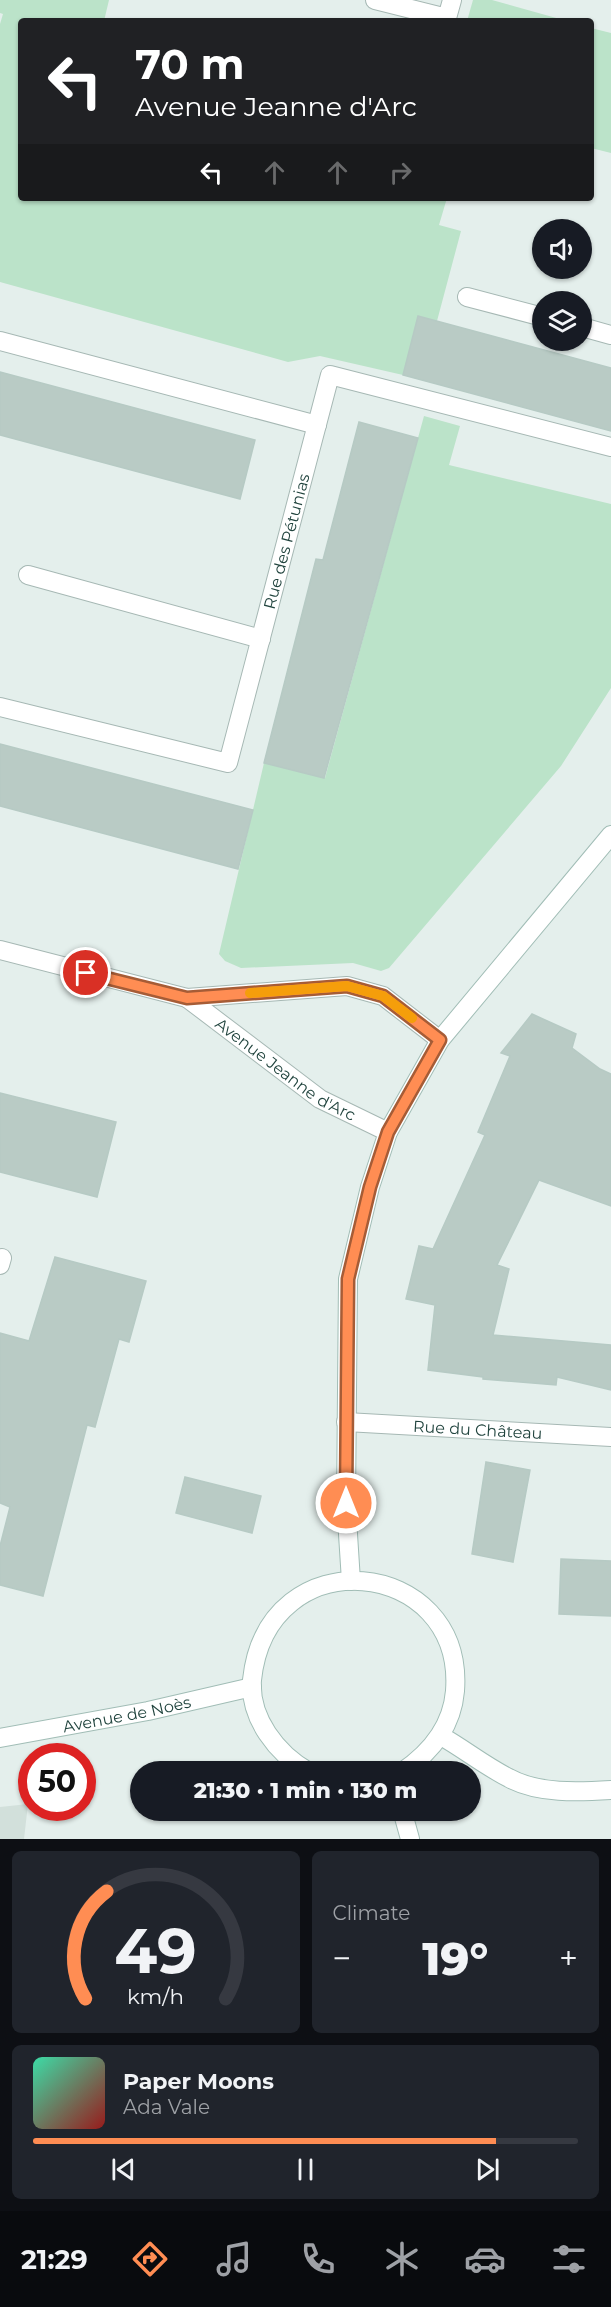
<!DOCTYPE html>
<html lang="en">
<head>
<meta charset="utf-8">
<style>
	:root { --surface:#171b24; --page:#20242c; --text:#f1f3f6; --muted:#9ea1a6; --line:#363941; --accent:#ff8d53 }
	body { margin:0; font-family:Montserrat,sans-serif; background:var(--page); color:var(--text); height:100vh; display:flex; flex-direction:column; font-size:22px; white-space:nowrap }
	* { box-sizing:border-box; margin:0 }
	p { font-size:20px; color:var(--muted) }
	.icon { flex:none; width:33px; height:33px; fill:none; stroke:currentColor; stroke-width:2; stroke-linecap:round; stroke-linejoin:round }
	.map { position:relative; height:1839px; overflow:hidden }
	.drawer { display:flex; flex-direction:column; gap:12px; padding:12px; background:#0d0f14; flex:1 }
	.drawer>* { flex:none }
	.hud { position:absolute; left:18px; top:18px; width:576px; height:183px; border-radius:6px; box-shadow:0 2px 4px #0004; background:#202124; color:#fff; overflow:hidden }
	.buttons { position:absolute; left:532px; top:219px; display:grid; gap:12px }
	.buttons a { display:grid; place-items:center; width:60px; height:60px; border-radius:50%; background:var(--surface); box-shadow:0 2px 4px #0004; font-size:30px }
	.speed { position:absolute; left:18px; top:1743px; display:flex; gap:12px; font-size:30px; font-weight:700; text-align:center }
	.speed>* { display:grid; place-content:center; width:78px; height:78px; border-radius:50%; background:var(--surface); box-shadow:0 2px 4px #0004; line-height:1 }
	.speed .limit { border:9px solid #d22; background:#fff; color:#111 }
	.pin { position:absolute; display:grid; place-items:center; width:51px; height:51px; color:#fff; margin:-26px; border:3px solid #fff; border-radius:50%; box-shadow:0 2px 6px #0007 }
	.me { position:absolute; width:66px; margin:-33px; rotate:0deg; stroke-linejoin:round; filter:drop-shadow(0 0 4px #0008) }
	.turn { display:flex; align-items:center; gap:21px; height:126px; padding:0 18px; font-size:27px }
	.turn .icon { width:78px; height:78px; stroke-width:2.5 }
	.turn b { display:block; font-size:42px; line-height:51px }
	.lanes { display:flex; align-items:center; height:57px; padding:0 18px; background:#0003; justify-content:center; gap:30px; direction:ltr }
	.lanes .off { opacity:.35 }
	.big { font-size:45px; font-weight:800; line-height:1.1 }
	.drawer .widget { flex:1; display:flex; flex-direction:column; justify-content:center; gap:9px; min-width:0; padding:0 21px; border-radius:9px; background:var(--page) }
	.drawer .dial { align-items:center; gap:0 }
	.dial svg { height:156px; overflow:visible; fill:none; stroke:var(--line); stroke-width:7; stroke-linecap:round; text-anchor:middle }
	.dial text { fill:var(--text); stroke:none }
	.song { display:flex; align-items:center; gap:18px }
	.cover { width:72px; height:72px; border-radius:9px; background:linear-gradient(135deg,hsl(160 70% 55%),hsl(0 70% 35%)) }
	.played { height:6px; border-radius:3px; background:linear-gradient(90deg,var(--accent) 85%,var(--line) 85%) }
	.keys { display:flex; justify-content:space-around; direction:ltr }
	.heat { display:flex; justify-content:space-between; align-items:center; font-size:33px; direction:ltr }
	.drawer .tiles { flex:1; display:grid; gap:12px; grid-template-columns:1fr 1fr }
	.widget:last-child { grid-column:span 2 }
	.trip { position:absolute; left:130px; top:1761px; width:351px; height:60px; border-radius:30px; background:var(--surface); box-shadow:0 2px 4px #0004; font-weight:800; line-height:60px; text-align:center }
	.tabs { display:flex; height:96px; justify-content:space-around; align-items:center; background:#090b0e; color:var(--muted) }
	.tabs .icon { width:42px; height:42px }
	.tabs .on { color:var(--accent) }
	.tabs b { font-size:27px; color:var(--text) }
	.map>svg:first-child { display:block }
	.built { fill:#d2e0db }
	.green { fill:#bbe3c9 }
	.building { fill:#b9cbc5; stroke:#b6cac4; stroke-width:1.5 }
	.lines { fill:none; stroke-linecap:round; stroke-linejoin:round }
	.lane-casing { stroke:#a6b8b4; stroke-width:20 }
	.street-casing { stroke:#a6b8b4; stroke-width:20 }
	.secondary-casing { stroke:#a1bdb6; stroke-width:20 }
	.lane { stroke:#fff; stroke-width:18 }
	.street { stroke:#fff; stroke-width:18 }
	.secondary { stroke:#fff; stroke-width:18 }
	.route-casing { stroke:#a65c36; stroke-width:15 }
	.route { stroke:#ff8d53; stroke-width:10 }
	.slow { stroke:#f59e0b; stroke-width:10 }
	.labels { text-anchor:middle; dominant-baseline:central; stroke-width:4.5; stroke-linejoin:round; paint-order:stroke }
	.street-label { font-size:16px; fill:#21443e; stroke:#f6fbf9 }
</style>
</head>
<body>
<div class="map">
<svg width="611" height="1839" viewBox="0 0 611 1839">
	<rect width="100%" height="100%" fill="#e4efec"/>
	<polygon class="built" points="28,1804 24,1839 0,1839 0,1807"/>
	<g class="green">
		<polygon points="0,0 109,0 104,21 21,21 21,198 447,198 439,225 461,231 437,321 418,316 403,375 320,356 288,362 0,282 0,24 3,14 0,13"/>
		<polygon points="473,0 492,0 567,21 467,21"/>
		<polygon points="591,28 611,33 611,153 591,148"/>
		<polygon points="424,416 460,426 449,465 611,504 611,688 561,766 389,968 381,971 353,963 241,968 225,961 219,954 264,763 325,778"/>
	</g>
	<g class="building">
		<polygon points="418,316 611,368 611,431 403,375"/>
		<polygon points="0,372 255,440 240,499 0,435"/>
		<polygon points="359,422 418,438 324,778 264,763 316,559 323,560"/>
		<polygon points="0,744 253,810 238,869 0,806"/>
		<polygon points="532,1014 576,1034 572,1048 600,1069 611,1074 611,1206 539,1180 497,1265 509,1269 493,1335 611,1345 611,1390 557,1377 556,1385 483,1379 483,1377 428,1370 435,1305 406,1299 419,1246 433,1249 485,1135 478,1132 510,1056 501,1053"/>
		<polygon points="0,1093 116,1122 97,1197 0,1172"/>
		<polygon points="55,1257 146,1281 129,1342 119,1339 95,1427 87,1425 43,1596 0,1585 0,1546 10,1507 0,1503 0,1333 29,1341"/>
		<polygon points="486,1462 530,1470 513,1562 472,1554"/>
		<polygon points="185,1477 261,1496 252,1533 176,1513"/>
		<polygon points="561,1559 611,1561 611,1616 559,1614"/>
	</g>
	<g class="lines">
		<defs>
			<g id="lane">
				<polyline points="375,0 447,18 452,0"/>
				<polyline points="467,297 543,317"/>
				<polyline points="582,327 611,335"/>
				<polyline points="0,341 317,425"/>
				<polyline points="28,575 261,639"/>
			</g>
			<g id="street">
				<path id="s1" d="M0 707 228 763 330 375 611 447"/>
				<polyline points="0,950 187,998 347,986 383,996 440,1040"/>
				<path id="s2" d="M187 998 320 1099 388 1132"/>
				<polyline points="0,1265 2,1258"/>
				<path id="s3" d="M346 1422 611 1437"/>
			</g>
			<g id="secondary">
				<polyline points="351,1581 346,1503 348,1279 370,1187 388,1132 440,1040 611,835"/>
				<path d="M441 1736C464 1749 485 1766 509 1778 538 1794 579 1792 611 1790"/>
				<path id="s4" d="M0 1738 148 1711 252 1687"/>
				<path d="M309 1772C277 1754 249 1718 252 1680 267 1536 465 1557 455 1691 452 1727 430 1753 402 1772"/>
				<polyline points="402,1810 410,1839"/>
			</g>
		</defs>
		<use href="#lane" class="lane-casing"/>
		<use href="#street" class="street-casing"/>
		<use href="#secondary" class="secondary-casing"/>
		<use href="#lane" class="lane"/>
		<use href="#street" class="street"/>
		<use href="#secondary" class="secondary"/>
	</g>
	<g class="lines">
		<defs>
			<polyline id="route" points="86,973 187,998 347,986 383,996 440,1040 388,1132 370,1187 348,1279 346,1503"/>
		</defs>
		<use href="#route" class="route-casing"/>
		<use href="#route" class="route"/>
		<polyline class="slow" points="250,993 347,986 383,996 412,1018"/>
	</g>
	<g class="labels">
		<g class="street-label">
			<text stroke="none"><textPath href="#s1" startOffset="464">Rue des Pétunias</textPath></text>
			<text stroke="none"><textPath href="#s2" startOffset="122">Avenue Jeanne d'Arc</textPath></text>
			<text stroke="none"><textPath href="#s3" startOffset="132">Rue du Château</textPath></text>
			<text stroke="none"><textPath href="#s4" startOffset="129">Avenue de Noès</textPath></text>
		</g>
	</g>
</svg>
<div class="buttons">
<a><svg class="icon" aria-label="sound" viewBox="0 0 24 24"><path d="M4 9h4l5-4v14l-5-4H4zM17 9q2 3 0 6"/></svg></a>
<a><svg class="icon" aria-label="layers" viewBox="0 0 24 24"><path d="M12 4l9 5-9 5-9-5zM3 14l9 5 9-5"/></svg></a>
</div>
<div class="speed"><div class="limit">50</div></div>
<div class="pin" style="left:86px;top:973px;background:#d93025"><svg class="icon" aria-label="arrive" viewBox="0 0 24 24"><path d="M6 21V4h12l-3 4 3 4H6"/></svg></div>
<svg class="me" style="left:346px;top:1503px" viewBox="-20 -20 40 40"><circle r="17" fill="#ff8d53" stroke="#fff" stroke-width="3"/><path d="M0-11L8 9 0 5-8 9z" fill="#fff"/></svg>
<div class="trip">21:30 · 1 min · 130 m</div>
<div class="hud">
<div class="turn"><svg class="icon" aria-label="left" viewBox="0 0 24 24"><path d="M17 20v-9H6M10 6l-5 5 5 5"/></svg><div><b>70 m</b>Avenue Jeanne d'Arc</div></div>
<div class="lanes"><svg class="icon" aria-label="left" viewBox="0 0 24 24"><path d="M17 20v-9H6M10 6l-5 5 5 5"/></svg><svg class="icon off" aria-label="ahead" viewBox="0 0 24 24"><path d="M12 20V5M6 11l6-6 6 6"/></svg><svg class="icon off" aria-label="ahead" viewBox="0 0 24 24"><path d="M12 20V5M6 11l6-6 6 6"/></svg><svg class="icon off" aria-label="right" viewBox="0 0 24 24"><path d="M7 20v-9h11M14 6l5 5-5 5"/></svg></div>
</div>
</div>
<section class="drawer">
<div class="tiles">
<div class="widget dial"><svg viewBox="0 0 100 80">
<path d="M14 69A42 42 0 1 1 86 69"/>
<path d="M14 69A42 42 0 0 1 25 14" stroke="#ff8d53"/>
<text x="50" y="56" font-size="32" font-weight="700">49</text>
<text x="50" y="72" font-size="11">km/h</text>
</svg></div>
<div class="widget"><p>Climate</p>
<div class="heat"><a>−</a><b class="big">19°</b><a>+</a></div>
</div>
<div class="widget">
<div class="song"><i class="cover"></i><div><b>Paper Moons</b><p>Ada Vale</p></div></div>
<div class="played"></div>
<div class="keys"><svg class="icon" aria-label="previous" viewBox="0 0 24 24"><path d="M18 5L8 12l10 7zM5 5v14"/></svg><svg class="icon" aria-label="pause" viewBox="0 0 24 24"><path d="M8 5v14M16 5v14"/></svg><svg class="icon" aria-label="next" viewBox="0 0 24 24"><path d="M6 5l10 7-10 7zM19 5v14"/></svg></div>
</div>
</div>
</section>
<nav class="tabs">
<b>21:29</b>
<svg class="icon on" aria-label="directions" viewBox="0 0 24 24"><path d="M12 3l9 9-9 9-9-9zM9 14v-3h6M13 9l2 2-2 2"/></svg>
<svg class="icon" aria-label="music" viewBox="0 0 24 24"><path d="M9 18V5l10-2v13"/><circle cx="6" cy="18" r="3"/><circle cx="16" cy="16" r="3"/></svg>
<svg class="icon" aria-label="phone" viewBox="0 0 24 24"><path d="M5 4h4l2 5-3 2q2 4 5 5l2-3 5 2v4C11 20 4 13 5 4z"/></svg>
<svg class="icon" aria-label="climate" viewBox="0 0 24 24"><path d="M12 3v18M4 7l16 10M4 17L20 7"/></svg>
<svg class="icon" aria-label="car" viewBox="0 0 24 24"><path d="M5 17H2v-5l4-1 3-4h7l3 4 3 1v5h-3M9 17h6M6 11h13"/><circle cx="7" cy="17" r="2"/><circle cx="17" cy="17" r="2"/></svg>
<svg class="icon" aria-label="filters" viewBox="0 0 24 24"><path d="M4 7h16M4 17h16"/><circle cx="9" cy="7" r="2"/><circle cx="15" cy="17" r="2"/></svg>
</nav>
</body>
</html>
